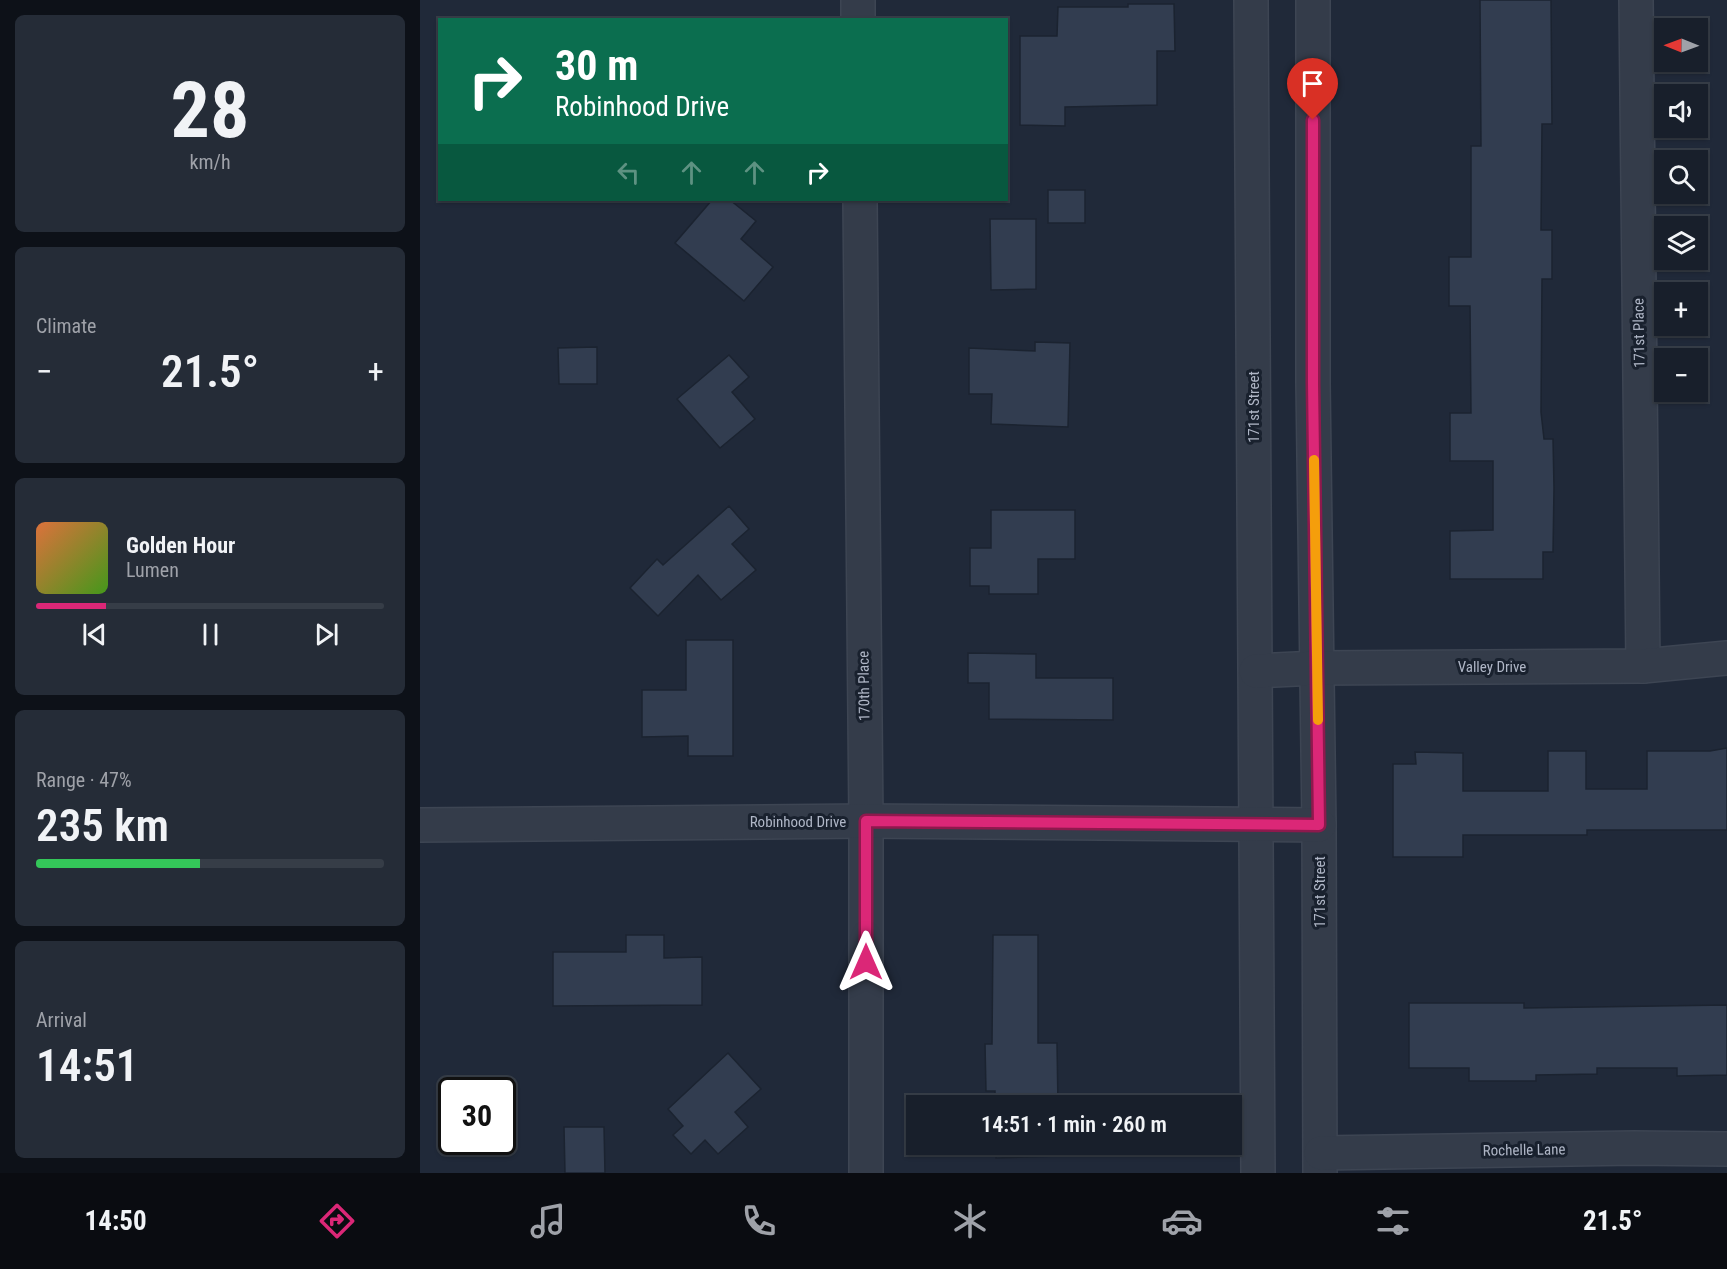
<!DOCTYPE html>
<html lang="en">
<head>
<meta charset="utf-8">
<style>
	:root { --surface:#181f2b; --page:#252c37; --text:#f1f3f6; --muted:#9fa2a9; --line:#363d47; --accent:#db2777 }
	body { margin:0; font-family:"Roboto Condensed",sans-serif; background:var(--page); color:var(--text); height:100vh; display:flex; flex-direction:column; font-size:22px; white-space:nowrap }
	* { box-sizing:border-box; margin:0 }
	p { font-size:20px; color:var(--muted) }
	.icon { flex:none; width:33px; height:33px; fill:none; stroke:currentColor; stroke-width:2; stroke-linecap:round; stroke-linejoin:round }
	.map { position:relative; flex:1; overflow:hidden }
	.details { display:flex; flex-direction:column; gap:15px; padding:15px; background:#0d1118; width:420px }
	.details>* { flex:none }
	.top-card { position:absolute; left:18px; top:18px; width:570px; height:183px; border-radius:0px; box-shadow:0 2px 4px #0004,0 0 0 2px var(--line); background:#0b6e4f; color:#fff; overflow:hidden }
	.needle { width:39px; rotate:271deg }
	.buttons { position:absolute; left:1234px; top:18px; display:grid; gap:12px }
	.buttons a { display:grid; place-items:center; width:54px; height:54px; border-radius:0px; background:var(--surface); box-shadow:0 2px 4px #0004,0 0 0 2px var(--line); font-size:30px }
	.speed { position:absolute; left:18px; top:1077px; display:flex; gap:12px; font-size:30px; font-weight:700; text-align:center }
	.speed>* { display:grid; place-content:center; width:78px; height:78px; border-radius:50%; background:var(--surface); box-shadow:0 2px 4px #0004,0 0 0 2px var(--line); line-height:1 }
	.speed .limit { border:3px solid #111; border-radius:9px; background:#fff; color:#111 }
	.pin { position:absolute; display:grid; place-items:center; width:51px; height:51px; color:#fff; margin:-62px -26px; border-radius:50% 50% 50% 0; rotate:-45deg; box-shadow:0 0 6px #0007 }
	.pin .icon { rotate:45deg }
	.me { position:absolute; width:66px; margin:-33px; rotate:0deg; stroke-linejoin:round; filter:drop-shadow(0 0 4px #0008) }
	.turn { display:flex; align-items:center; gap:21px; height:126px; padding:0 18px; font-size:27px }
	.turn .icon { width:78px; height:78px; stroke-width:2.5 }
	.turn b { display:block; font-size:42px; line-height:51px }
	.lanes { display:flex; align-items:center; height:57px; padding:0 18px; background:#0003; justify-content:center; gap:30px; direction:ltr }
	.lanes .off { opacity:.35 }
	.big { font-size:45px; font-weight:600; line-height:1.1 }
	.details .card { flex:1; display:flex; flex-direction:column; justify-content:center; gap:9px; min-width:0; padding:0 21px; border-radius:9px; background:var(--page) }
	.details .dial { align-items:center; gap:0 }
	.dial b { font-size:78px; line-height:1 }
	.song { display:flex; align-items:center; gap:18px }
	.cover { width:72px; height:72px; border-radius:9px; background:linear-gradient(135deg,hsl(20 70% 55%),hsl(100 70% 35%)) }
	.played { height:6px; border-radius:3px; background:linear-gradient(90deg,var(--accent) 20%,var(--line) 20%) }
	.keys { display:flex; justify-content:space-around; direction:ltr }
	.heat { display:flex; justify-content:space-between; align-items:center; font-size:33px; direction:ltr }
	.charge { height:9px; border-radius:4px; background:linear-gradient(90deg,#34c759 47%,var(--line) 0) }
	.trip { position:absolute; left:486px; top:1095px; width:336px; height:60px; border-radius:0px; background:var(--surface); box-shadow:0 2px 4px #0004,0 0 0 2px var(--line); font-weight:600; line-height:60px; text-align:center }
	.dock { display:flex; height:96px; justify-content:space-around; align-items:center; background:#0a0c11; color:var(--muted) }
	.dock .icon { width:42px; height:42px }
	.dock .selected { color:var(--accent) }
	.dock b { font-size:27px; color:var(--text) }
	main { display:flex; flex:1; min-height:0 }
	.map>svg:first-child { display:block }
	.building { fill:#323d50; stroke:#1b2330; stroke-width:1.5 }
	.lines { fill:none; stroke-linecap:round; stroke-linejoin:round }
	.minor-casing { stroke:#3d4553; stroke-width:36 }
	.minor { stroke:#343c4a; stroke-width:33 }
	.route-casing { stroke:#8e194d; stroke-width:15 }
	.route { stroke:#db2777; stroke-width:10 }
	.slow { stroke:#f59e0b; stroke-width:10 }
	.labels { text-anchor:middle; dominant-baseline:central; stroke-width:6; stroke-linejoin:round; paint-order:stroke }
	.street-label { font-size:15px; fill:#afb6c6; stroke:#19212e }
</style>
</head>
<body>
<main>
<section class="details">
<div class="card dial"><b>28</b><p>km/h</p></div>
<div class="card"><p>Climate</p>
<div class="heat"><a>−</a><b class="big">21.5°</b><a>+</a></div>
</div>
<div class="card">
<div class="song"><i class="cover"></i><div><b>Golden Hour</b><p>Lumen</p></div></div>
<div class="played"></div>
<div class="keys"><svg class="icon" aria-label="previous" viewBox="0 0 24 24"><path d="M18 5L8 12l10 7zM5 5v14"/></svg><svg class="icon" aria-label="pause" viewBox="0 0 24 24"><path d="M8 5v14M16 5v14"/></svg><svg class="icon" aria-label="next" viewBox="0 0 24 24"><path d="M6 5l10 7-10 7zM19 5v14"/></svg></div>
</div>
<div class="card"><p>Range · 47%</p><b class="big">235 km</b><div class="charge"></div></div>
<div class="card"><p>Arrival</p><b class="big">14:51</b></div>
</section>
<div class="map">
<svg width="1307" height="1173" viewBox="0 0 1307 1173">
	<rect width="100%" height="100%" fill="#202939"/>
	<g class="building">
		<polygon points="1060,0 1131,0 1132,124 1122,124 1121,230 1132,230 1132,279 1122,279 1121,412 1124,439 1133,439 1134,488 1133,552 1123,552 1123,579 1030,579 1030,531 1073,530 1073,461 1030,461 1030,413 1051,413 1050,306 1029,306 1029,257 1051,257 1051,146 1061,146"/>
		<polygon points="708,4 754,4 755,51 737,51 737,105 645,107 645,126 600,125 600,36 637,36 638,7 708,7"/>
		<rect x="628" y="190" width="37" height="33"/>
		<polygon points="292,200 310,200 336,221 321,239 353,267 324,301 255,243"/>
		<polygon points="570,219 616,219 616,289 571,290"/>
		<polygon points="615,342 650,343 648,427 571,424 572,394 549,394 549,348 615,351"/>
		<polygon points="177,347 177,384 139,384 138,348"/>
		<polygon points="309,355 329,377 312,392 335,419 300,448 257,399"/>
		<polygon points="309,506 329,529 312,544 336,570 301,600 278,575 238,616 210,588 237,559 243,565"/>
		<polygon points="571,510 655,510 655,559 618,559 618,594 569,594 569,586 550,586 550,548 571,548"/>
		<polygon points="266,640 313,640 313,756 268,756 268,736 222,737 222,690 266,690"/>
		<polygon points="548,653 616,654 616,678 693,678 693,720 569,719 569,683 548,683"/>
		<polygon points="1307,748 1307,830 1167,830 1167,835 1043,835 1043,857 973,857 973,764 996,764 995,752 1043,753 1043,791 1128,791 1128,751 1166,751 1166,789 1227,789 1227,751 1290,751"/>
		<polygon points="206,935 244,935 244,958 282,957 282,1005 133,1006 133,952 206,952"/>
		<polygon points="573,935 618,935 618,1043 637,1043 638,1106 575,1106 575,1091 566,1091 565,1044 572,1044"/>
		<polygon points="989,1003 1104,1003 1104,1008 1307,1005 1307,1075 1257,1076 1257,1068 1177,1068 1177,1074 1116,1075 1116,1081 1049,1081 1049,1068 989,1068"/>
		<polygon points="308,1053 341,1089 315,1112 328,1127 298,1154 285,1140 271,1154 253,1135 263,1126 248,1109"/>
		<polygon points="144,1127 184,1127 185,1173 145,1173"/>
		<polygon points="576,1144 638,1144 638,1156 576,1158"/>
	</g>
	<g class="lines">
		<defs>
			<g id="minor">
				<polyline points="438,0 438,20"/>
				<polyline points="831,0 838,1173"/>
				<polyline points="893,0 893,383 899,825 900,1173"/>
				<polyline points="1216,0 1223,666"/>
				<polyline points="440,200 446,821 446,1173"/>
				<polyline points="836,671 897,668 1223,666 1307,658"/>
				<polyline points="0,825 446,821 899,825"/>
				<polyline points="901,1153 1214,1148 1307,1149"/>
			</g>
		</defs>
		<use href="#minor" class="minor-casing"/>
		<use href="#minor" class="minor"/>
	</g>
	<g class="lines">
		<defs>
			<polyline id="route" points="446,962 446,821 899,825 893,383 893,120"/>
		</defs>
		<use href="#route" class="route-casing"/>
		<use href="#route" class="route"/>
		<polyline class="slow" points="894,460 898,720"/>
	</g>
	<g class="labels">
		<g class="street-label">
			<text transform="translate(1219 333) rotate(-91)">171st Place</text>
			<text transform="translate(834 407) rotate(-90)">171st Street</text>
			<text x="1072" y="667">Valley Drive</text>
			<text transform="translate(444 686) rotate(-91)">170th Place</text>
			<text x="378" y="822">Robinhood Drive</text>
			<text transform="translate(900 892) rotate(-90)">171st Street</text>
			<text transform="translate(1104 1150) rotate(-1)">Rochelle Lane</text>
		</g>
	</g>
</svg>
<div class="buttons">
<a><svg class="needle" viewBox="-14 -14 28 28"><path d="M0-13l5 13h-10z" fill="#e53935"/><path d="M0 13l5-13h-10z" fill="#9fa2a9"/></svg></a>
<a><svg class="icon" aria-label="sound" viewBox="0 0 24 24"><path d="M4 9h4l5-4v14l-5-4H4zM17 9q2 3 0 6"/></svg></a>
<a><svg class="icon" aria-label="search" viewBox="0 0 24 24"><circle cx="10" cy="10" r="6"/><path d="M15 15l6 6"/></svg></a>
<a><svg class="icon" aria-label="layers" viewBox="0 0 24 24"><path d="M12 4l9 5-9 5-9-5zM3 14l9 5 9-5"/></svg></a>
<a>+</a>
<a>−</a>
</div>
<div class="speed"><div class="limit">30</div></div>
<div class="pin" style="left:893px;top:120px;background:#d93025"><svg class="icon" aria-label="arrive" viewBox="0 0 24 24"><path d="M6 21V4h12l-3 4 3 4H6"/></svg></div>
<svg class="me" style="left:446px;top:962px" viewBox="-20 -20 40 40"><path d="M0-17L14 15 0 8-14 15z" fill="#db2777" stroke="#fff" stroke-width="4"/></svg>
<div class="trip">14:51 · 1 min · 260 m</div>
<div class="top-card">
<div class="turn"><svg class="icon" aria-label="right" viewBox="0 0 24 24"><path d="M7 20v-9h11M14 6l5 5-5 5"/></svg><div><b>30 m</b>Robinhood Drive</div></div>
<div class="lanes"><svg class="icon off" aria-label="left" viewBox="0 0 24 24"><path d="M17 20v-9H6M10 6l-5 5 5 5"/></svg><svg class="icon off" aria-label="ahead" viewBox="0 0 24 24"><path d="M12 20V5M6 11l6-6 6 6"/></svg><svg class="icon off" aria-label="ahead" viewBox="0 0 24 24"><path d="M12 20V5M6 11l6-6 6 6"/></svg><svg class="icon" aria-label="right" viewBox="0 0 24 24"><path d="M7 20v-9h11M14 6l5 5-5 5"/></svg></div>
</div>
</div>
</main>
<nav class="dock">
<b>14:50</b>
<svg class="icon selected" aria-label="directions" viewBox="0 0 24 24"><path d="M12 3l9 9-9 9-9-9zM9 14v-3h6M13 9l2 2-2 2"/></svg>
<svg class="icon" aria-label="music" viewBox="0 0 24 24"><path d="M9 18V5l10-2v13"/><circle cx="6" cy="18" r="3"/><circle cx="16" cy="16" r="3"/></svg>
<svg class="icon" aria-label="phone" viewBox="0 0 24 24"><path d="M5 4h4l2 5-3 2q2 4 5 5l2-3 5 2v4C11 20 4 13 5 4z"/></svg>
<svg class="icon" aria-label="climate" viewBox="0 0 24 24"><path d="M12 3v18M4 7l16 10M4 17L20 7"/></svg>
<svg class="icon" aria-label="car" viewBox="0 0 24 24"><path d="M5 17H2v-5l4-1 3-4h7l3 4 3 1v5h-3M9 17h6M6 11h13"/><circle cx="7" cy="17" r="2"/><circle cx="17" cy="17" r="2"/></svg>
<svg class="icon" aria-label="filters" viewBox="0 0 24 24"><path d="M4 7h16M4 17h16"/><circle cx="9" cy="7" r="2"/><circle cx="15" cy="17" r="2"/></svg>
<b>21.5°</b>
</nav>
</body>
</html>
